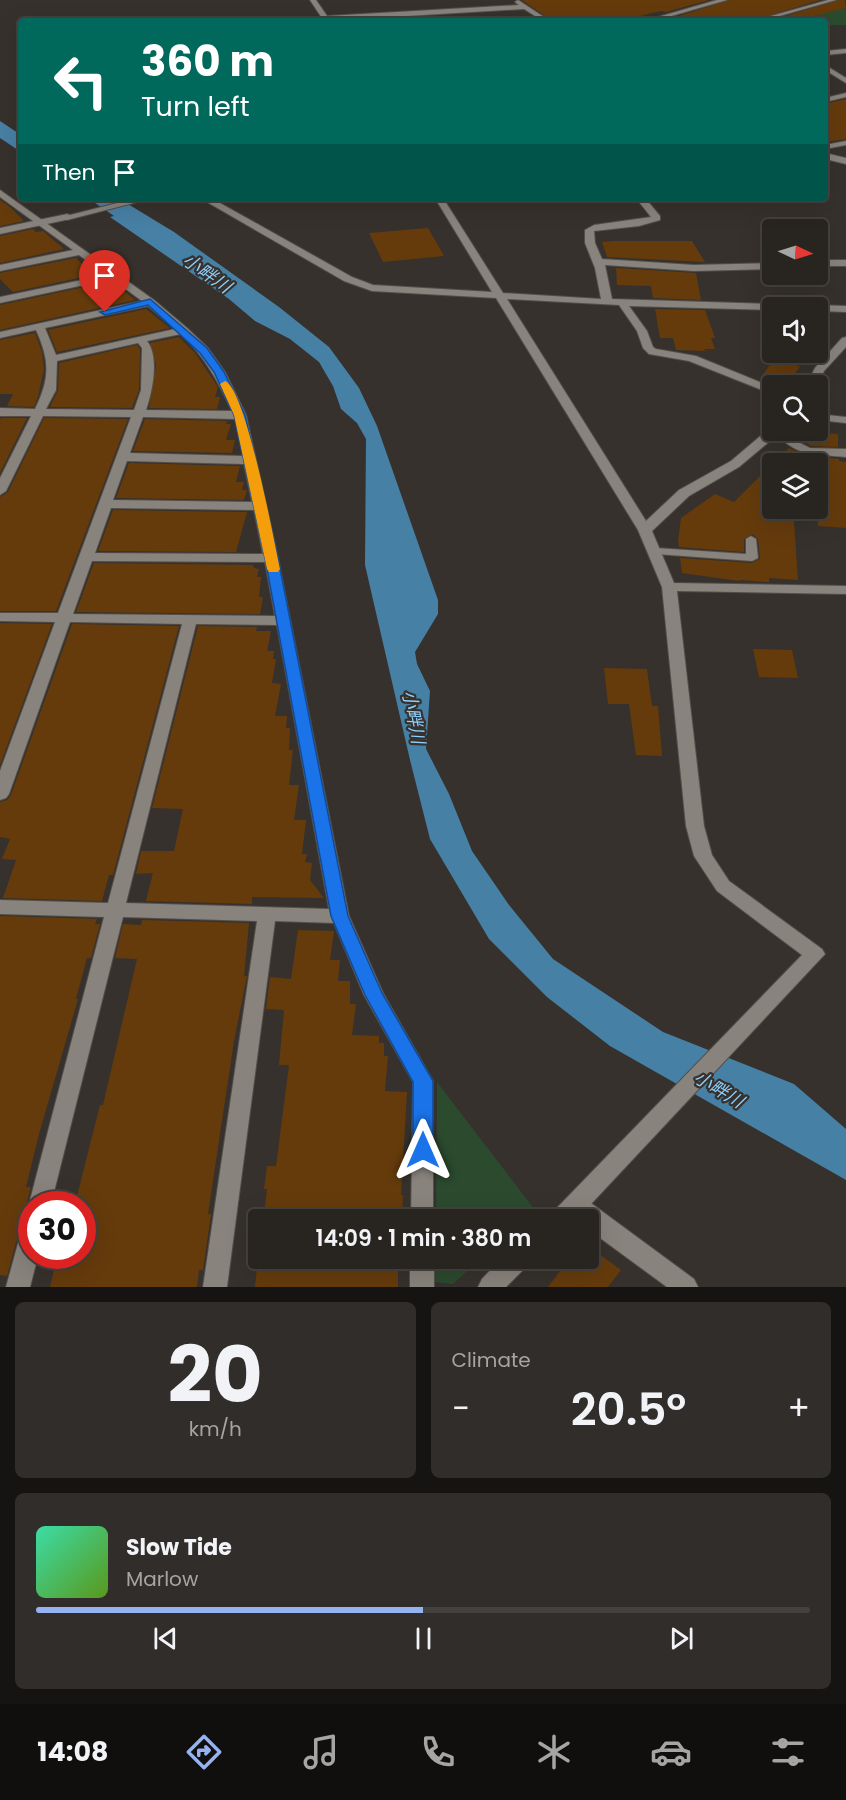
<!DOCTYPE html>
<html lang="en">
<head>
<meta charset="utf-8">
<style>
	:root { --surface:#282521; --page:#302d2a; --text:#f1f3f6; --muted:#a5a5a5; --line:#44423f; --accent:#95b2f1 }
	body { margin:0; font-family:Poppins,"Noto Sans JP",sans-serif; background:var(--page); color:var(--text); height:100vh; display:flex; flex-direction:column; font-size:22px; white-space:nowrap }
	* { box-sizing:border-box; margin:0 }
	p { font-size:20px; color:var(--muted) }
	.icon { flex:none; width:33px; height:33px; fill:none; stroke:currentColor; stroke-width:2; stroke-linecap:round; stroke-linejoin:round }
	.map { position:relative; height:1287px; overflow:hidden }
	.drawer { display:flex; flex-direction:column; gap:15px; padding:15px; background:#161412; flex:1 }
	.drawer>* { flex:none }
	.top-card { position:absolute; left:18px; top:18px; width:810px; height:183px; border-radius:6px; box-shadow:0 6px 24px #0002,0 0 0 2px var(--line); background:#00695c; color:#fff; overflow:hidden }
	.needle { width:39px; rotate:94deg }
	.fabs { position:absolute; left:762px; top:219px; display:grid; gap:12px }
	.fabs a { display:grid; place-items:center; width:66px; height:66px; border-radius:6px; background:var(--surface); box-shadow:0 6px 24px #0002,0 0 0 2px var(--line); font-size:30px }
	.speed { position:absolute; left:18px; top:1191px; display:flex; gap:12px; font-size:30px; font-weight:700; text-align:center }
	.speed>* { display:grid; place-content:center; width:78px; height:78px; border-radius:50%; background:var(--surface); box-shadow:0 6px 24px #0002,0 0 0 2px var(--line); line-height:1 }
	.speed .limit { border:9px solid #d22; background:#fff; color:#111 }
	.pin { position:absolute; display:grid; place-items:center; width:51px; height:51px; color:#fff; margin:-62px -26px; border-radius:50% 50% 50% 0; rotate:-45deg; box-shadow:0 0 6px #0007 }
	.pin .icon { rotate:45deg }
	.me { position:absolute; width:66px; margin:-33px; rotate:0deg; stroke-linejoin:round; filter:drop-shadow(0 0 4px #0008) }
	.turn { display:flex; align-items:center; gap:21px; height:126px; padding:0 24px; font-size:27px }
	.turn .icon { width:78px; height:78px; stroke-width:2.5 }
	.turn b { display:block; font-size:42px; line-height:51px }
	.then { display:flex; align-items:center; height:57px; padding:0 24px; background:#0003; gap:12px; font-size:22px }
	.big { font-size:45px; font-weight:600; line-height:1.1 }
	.drawer .widget { flex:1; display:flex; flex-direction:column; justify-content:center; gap:9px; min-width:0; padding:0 21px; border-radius:9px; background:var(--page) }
	.drawer .dial { align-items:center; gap:0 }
	.dial b { font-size:78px; line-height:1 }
	.song { display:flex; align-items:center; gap:18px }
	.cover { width:72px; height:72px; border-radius:9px; background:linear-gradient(135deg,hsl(160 70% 55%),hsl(90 70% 35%)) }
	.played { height:6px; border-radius:3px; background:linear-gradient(90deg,var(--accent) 50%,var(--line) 50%) }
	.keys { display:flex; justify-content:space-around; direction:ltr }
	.heat { display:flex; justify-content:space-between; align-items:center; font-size:33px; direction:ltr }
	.drawer .tiles { flex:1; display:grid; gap:15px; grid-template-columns:1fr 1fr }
	.widget:last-child { grid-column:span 2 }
	.trip { position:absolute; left:248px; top:1209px; width:351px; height:60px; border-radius:6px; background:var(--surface); box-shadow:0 6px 24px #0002,0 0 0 2px var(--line); font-weight:600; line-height:60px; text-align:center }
	.tab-bar { display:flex; height:96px; justify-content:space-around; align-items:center; background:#100f0d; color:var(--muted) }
	.tab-bar .icon { width:42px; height:42px }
	.tab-bar .on { color:var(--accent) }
	.tab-bar b { font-size:27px; color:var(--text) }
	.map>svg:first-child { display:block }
	.green { fill:#2b4a2e }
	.water { fill:#4780a5 }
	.building { fill:#653b0c }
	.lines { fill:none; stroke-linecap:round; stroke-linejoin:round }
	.service-casing { stroke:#534e49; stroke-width:2 }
	.pedestrian-casing { stroke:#534e49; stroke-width:2 }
	.minor-casing { stroke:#534e49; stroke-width:2 }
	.tertiary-casing { stroke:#534e49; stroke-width:2 }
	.service { fill:#88837c; fill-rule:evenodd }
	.pedestrian { fill:#88837c; fill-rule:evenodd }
	.minor { fill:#88837c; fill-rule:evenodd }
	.tertiary { fill:#88837c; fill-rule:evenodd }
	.route { fill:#1a73e8; stroke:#114b97; stroke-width:1.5 }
	.slow { fill:#f59e0b }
	.labels { text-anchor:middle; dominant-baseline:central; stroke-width:4.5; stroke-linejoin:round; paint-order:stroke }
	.water-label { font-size:18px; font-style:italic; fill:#8dcefa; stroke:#36312c }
</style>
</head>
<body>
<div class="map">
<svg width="846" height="1287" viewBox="0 0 846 1287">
	<rect width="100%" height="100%" fill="#36312c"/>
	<g class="green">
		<polygon points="846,8 846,25 825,25 825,21 814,21 808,16"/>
		<polygon points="437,1082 535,1210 523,1219 436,1219"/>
		<polygon points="436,1259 436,1258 480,1259 453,1284 435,1282"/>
	</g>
	<g class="water">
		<polygon points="0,121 21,135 21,152 0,138"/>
		<polygon points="88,198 118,198 174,232 279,307 329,347 359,388 377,426 438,600 438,614 415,652 417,664 430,691 426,749 449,794 472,851 509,905 553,959 663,1032 794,1084 846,1129 846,1180 610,1046 547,997 489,939 430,839 410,760 365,565 366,439 357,423 341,409 333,386 319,362 290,339 255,321 229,299 110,217 114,216"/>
	</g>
	<g class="building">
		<polygon points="522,0 709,0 666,12 661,11 620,21 552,21"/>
		<polygon points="729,0 820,0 751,21 685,21 676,17"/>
		<polygon points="838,0 845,0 846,8 794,21 770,21"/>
		<polygon points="846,99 846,139 825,142 825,104"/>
		<polygon points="0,200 10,207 24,221 0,226"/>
		<polygon points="428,228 444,256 383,262 369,233"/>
		<polygon points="33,229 36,232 43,231 64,249 0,263 0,236"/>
		<polygon points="614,241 692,241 705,262 607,257 602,242"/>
		<polygon points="76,258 85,267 89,266 97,274 13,292 0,279 0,273"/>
		<polygon points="616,268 696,273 701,300 653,298 651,286 617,285"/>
		<polygon points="108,282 117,285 135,300 0,330 0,305"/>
		<polygon points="146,309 170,328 57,352 48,330"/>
		<polygon points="655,309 705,310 715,338 711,338 715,349 704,349 705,351 676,350 673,338 660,338"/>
		<polygon points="35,333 42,352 44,369 38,397 34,407 7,406 13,394 0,394 0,340"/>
		<polygon points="179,337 195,353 218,387 215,397 220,397 217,409 149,408 156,365 150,343"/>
		<polygon points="137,345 140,349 139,390 132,408 50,407 58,390 59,363"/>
		<polygon points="773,360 800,366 788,385 760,379"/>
		<polygon points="1,418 27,418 0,473 0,420"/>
		<polygon points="44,418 128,419 56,611 0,611 0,497 8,492"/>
		<polygon points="145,419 227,421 226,424 231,424 226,440 235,440 232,453 133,451"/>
		<polygon points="814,432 838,434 838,447 811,446 798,438 814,438"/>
		<polygon points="789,448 808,456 839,459 839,461 846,462 846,528 818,526 818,464 773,464"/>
		<polygon points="129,463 240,466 236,482 244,482 242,490 247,490 244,500 116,498"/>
		<polygon points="772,464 772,508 793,508 798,580 769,578 769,582 739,580 739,581 682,573 680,558 752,563 760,559 758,539 752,534 744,539 744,552 679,547 678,541 681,518 715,494 734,502"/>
		<polygon points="113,510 241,512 247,512 236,552 98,551"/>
		<polygon points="94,563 253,565 254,568 259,569 257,577 261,577 259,597 263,597 260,614 76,612"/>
		<polygon points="0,623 52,624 0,765"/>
		<polygon points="72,624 179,626 113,875 109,875 102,901 3,898 16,860 2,859 10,839 0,837 0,802 7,800 11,795"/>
		<polygon points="198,626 257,627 256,631 271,631 267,651 274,651 273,659 276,659 272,683 281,684 275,716 287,716 286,728 290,728 289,750 293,750 289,785 299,785 294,820 306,820 302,854 307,854 305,862 312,863 310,880 324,898 252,897 252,904 146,901 153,873 136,874 141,851 174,851 183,809 152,808"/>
		<polygon points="753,649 792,650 798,678 759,677"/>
		<polygon points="604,668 647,669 652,706 658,706 662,756 636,755 629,704 608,704"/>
		<polygon points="0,916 97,919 95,924 100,924 91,958 87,958 76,999 78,999 39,1134 26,1187 31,1187 7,1276 0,1275"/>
		<polygon points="142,920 249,923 244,976 247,976 234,1041 208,1214 211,1214 203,1270 199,1270 197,1287 50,1287 57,1256 82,1256 82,1204 75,1204 100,1105 103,1105 137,959 115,958 123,924 141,925"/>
		<polygon points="298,930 334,931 330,960 340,960 338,981 350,981 350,1004 356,1004 352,1035 379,1036 379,1043 384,1043 384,1056 388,1056 385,1091 407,1092 401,1195 403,1195 402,1220 264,1215 267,1189 264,1189 267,1166 276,1166 289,1065 279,1065 284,1010 266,1009 270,977 291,979"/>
		<polygon points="588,1246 621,1270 608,1287 548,1287 570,1258 588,1258"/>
		<polygon points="258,1258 393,1258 393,1264 398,1265 398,1287 255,1287"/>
	</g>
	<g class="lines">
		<defs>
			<g id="service">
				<polygon points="828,0 836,0 762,21 753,21"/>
				<polygon points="818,414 846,417 846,423 818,420"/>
				<polygon points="751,536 756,539 758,558 752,561 656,554 651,551 656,548 746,554 746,539"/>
			</g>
			<path id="pedestrian" d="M576 1195 584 1198 694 1279 698 1287H667L596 1235 588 1229V1220C576 1220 570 1216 565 1205L568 1198Z"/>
			<g id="minor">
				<polygon points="310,0 316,0 327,16 519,5 515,2 518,0 550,21 543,21 524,9 324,21"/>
				<polygon points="717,0 727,0 654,21 644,21"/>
				<polygon points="846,49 846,53 825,55 825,51"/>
				<polygon points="825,65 846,78 846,83 825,70"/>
				<polygon points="846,93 846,97 825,102 825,98"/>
				<polygon points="846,141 846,145 825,149 825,145"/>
				<polygon points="825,153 846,158 846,164 825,159"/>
				<path d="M0 190 154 300 187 328 208 348 225 372 246 415 278 558 349 916 383 993 433 1081V1220H411L413 1082 364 995 334 923 275 921 227 1287H203L257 921 123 917 51 1204H32V1210L29 1204 104 917 0 914V900L108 903 182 624 70 622 9 794 6 798 0 800V771L55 622 0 621V613H58L131 417 43 416 6 491 0 495V478L31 416H0V408L35 409C50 378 50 361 36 330L0 338V332L142 301 112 279 0 303V297L106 275 79 255 0 271V265L73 250 0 197ZM148 306 175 329 56 355 45 328ZM181 334C205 357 218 381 232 411L146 410C152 393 160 357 147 341ZM138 343 142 348 141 390 134 410 46 409 56 390 57 361ZM143 417 235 419 243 456 130 453ZM127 461 244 464 252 502 113 500ZM111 508 254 510 263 554 95 553ZM92 561 265 562 275 616 73 614ZM196 624 277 625 329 909 126 903Z"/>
				<polygon points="137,198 153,198 67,220 62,217"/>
				<path d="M200 198H211L352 277 373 285 492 292 435 198H443L503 293 601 299 595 268 585 243V230L594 225 651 217 636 198H645L660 216V220L639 226 594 231 595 243 602 259 694 265 772 263V269L694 271 605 265 612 299 804 305 809 308H772V310L629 306 647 331 653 347 656 349 696 356 772 387V394L689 361 649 354 643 348 637 331 619 305 507 299 646 521 679 490 731 461 771 427 772 430H786L800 443 810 448 846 449V457C816 454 800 458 777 435L739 467 689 496 652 531 674 583 846 586V594L677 591 704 826 712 855 729 881 822 949 825 954 576 1220H549L552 1213 802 955 717 891 694 856 686 826 662 587 638 530 496 298 372 291 344 281Z"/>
				<rect x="818" y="260" width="28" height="6"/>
				<polygon points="818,305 846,306 846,312 818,311 818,308 813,308"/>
				<polygon points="846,337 846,347 824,371 818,386 806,386 815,368 842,338"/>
				<polygon points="32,1226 32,1256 38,1256 30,1287 6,1287 20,1236 24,1228"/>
				<rect x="410" y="1258" width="24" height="29"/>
				<polygon points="502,1258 530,1258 527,1266 506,1287 478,1287 482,1279"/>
			</g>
			<polygon id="tertiary" points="67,214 70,215 70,219 0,234 0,228"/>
		</defs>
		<use href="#service" class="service-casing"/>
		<use href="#pedestrian" class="pedestrian-casing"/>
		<use href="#minor" class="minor-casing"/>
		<use href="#tertiary" class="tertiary-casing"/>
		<use href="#service" class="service"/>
		<use href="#pedestrian" class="pedestrian"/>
		<use href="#minor" class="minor"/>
		<use href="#tertiary" class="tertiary"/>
	</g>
	<polygon class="route" points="150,299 207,348 224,372 245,415 278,558 348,916 382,993 433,1081 433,1150 430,1156 423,1159 416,1156 413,1150 413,1082 365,995 331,916 265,558 234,415 214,372 200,353 148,305 105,315 100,312"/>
	<path class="slow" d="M225 381C246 389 274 541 280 569L278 572H269L267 569 234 415 220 384Z"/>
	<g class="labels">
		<g class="water-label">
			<text transform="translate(207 273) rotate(35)">小畔川</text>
			<text transform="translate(414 717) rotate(79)">小畔川</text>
			<text transform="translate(719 1089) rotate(31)">小畔川</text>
		</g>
	</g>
</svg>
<div class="fabs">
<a><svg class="needle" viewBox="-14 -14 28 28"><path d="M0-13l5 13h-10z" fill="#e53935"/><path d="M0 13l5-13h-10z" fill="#a5a5a5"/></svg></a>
<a><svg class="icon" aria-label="sound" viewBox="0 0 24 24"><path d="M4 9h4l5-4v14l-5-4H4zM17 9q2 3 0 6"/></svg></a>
<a><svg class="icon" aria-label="search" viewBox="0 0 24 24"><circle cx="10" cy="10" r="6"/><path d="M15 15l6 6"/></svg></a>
<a><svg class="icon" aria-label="layers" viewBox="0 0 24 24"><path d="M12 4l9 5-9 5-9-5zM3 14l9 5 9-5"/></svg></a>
</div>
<div class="speed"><div class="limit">30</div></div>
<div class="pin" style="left:105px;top:312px;background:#d93025"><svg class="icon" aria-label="arrive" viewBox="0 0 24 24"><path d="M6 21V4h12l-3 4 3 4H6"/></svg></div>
<svg class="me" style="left:423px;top:1150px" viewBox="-20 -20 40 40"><path d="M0-17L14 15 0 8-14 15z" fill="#1a73e8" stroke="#fff" stroke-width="4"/></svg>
<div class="trip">14:09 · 1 min · 380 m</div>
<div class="top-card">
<div class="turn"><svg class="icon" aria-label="left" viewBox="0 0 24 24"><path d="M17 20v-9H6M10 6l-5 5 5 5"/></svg><div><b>360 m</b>Turn left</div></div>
<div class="then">Then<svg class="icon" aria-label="arrive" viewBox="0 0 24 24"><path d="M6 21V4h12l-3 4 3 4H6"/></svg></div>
</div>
</div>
<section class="drawer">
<div class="tiles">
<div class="widget dial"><b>20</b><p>km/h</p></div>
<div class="widget"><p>Climate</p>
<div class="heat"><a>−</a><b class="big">20.5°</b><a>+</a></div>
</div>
<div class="widget">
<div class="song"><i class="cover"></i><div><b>Slow Tide</b><p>Marlow</p></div></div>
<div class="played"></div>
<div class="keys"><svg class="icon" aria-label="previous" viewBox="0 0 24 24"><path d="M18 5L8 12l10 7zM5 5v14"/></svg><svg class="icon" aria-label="pause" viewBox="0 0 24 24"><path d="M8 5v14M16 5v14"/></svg><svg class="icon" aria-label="next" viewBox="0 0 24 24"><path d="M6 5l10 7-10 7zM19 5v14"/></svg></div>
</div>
</div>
</section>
<nav class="tab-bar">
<b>14:08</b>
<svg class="icon on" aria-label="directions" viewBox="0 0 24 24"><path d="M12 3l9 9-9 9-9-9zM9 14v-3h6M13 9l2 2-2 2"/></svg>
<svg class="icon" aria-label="music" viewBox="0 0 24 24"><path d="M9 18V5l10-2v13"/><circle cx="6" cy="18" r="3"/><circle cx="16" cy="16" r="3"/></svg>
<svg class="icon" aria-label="phone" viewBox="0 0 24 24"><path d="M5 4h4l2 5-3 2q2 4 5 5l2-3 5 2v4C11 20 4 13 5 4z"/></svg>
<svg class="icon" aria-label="climate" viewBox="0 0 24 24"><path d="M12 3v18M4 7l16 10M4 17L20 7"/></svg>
<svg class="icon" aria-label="car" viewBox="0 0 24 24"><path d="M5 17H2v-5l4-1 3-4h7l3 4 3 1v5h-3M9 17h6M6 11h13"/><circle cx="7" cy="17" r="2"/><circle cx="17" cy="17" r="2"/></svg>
<svg class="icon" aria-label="filters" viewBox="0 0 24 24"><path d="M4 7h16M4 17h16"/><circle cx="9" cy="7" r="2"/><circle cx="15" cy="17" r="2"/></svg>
</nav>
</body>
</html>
